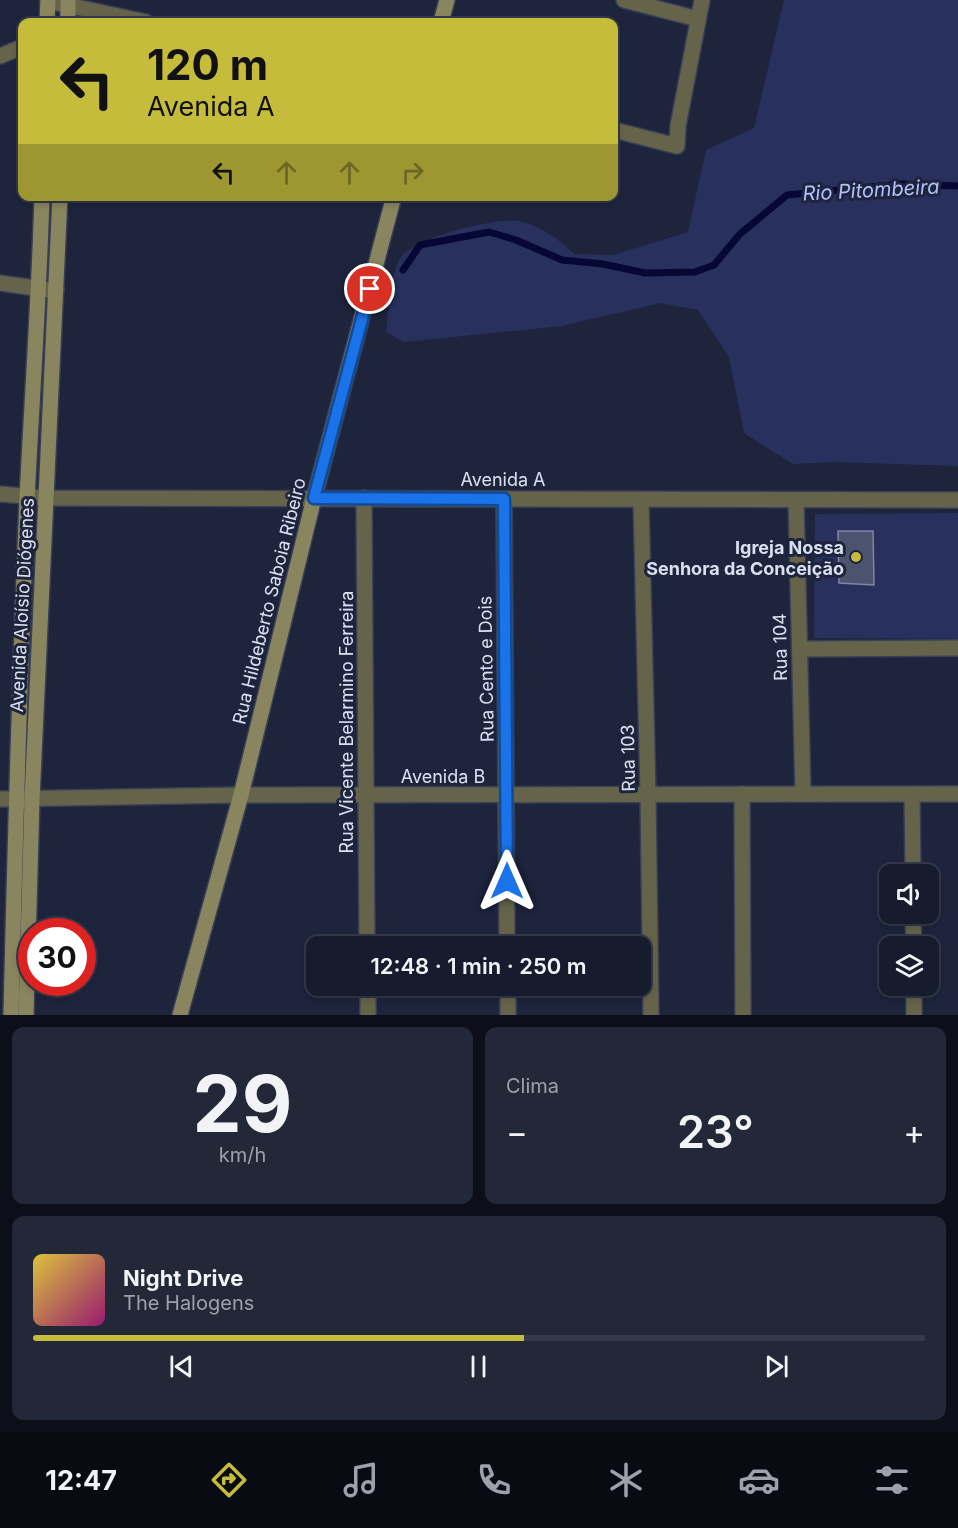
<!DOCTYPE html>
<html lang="pt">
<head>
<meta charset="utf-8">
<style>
	:root { --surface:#161b2d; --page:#232839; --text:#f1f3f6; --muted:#9ea1aa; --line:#353949; --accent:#c6bc3c }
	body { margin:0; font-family:Inter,sans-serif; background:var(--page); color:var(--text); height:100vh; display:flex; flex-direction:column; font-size:22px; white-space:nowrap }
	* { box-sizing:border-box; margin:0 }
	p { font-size:20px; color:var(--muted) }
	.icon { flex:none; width:33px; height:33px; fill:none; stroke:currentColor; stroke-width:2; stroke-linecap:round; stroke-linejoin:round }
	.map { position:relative; height:1015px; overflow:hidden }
	.sheet { display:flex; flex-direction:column; gap:12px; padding:12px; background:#0c0f19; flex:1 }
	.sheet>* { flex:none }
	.banner { position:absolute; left:18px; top:18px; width:600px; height:183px; border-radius:12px; box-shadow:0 3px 9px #0003,0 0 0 2px var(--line); background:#c6bc3c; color:#111; overflow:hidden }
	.tools { position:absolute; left:879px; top:864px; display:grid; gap:12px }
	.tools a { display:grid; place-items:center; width:60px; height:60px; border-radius:12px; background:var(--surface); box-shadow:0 3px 9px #0003,0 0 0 2px var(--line); font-size:30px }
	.speed { position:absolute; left:18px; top:918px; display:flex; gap:12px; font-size:30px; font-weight:700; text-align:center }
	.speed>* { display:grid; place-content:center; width:78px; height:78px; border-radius:50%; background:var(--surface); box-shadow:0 3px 9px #0003,0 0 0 2px var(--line); line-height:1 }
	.speed .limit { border:9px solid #d22; background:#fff; color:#111 }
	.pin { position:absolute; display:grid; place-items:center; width:51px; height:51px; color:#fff; margin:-26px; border:3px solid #fff; border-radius:50%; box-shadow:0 2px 6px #0007 }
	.me { position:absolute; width:66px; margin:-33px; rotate:0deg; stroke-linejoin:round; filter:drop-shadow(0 0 4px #0008) }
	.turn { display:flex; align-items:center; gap:21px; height:126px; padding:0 30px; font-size:27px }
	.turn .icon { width:78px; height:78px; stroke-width:2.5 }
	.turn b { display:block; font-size:42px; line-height:51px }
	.lanes { display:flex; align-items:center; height:57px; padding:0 30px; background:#0003; justify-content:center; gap:30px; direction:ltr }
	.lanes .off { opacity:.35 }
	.big { font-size:45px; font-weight:600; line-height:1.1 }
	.sheet .tile { flex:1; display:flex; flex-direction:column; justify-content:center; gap:9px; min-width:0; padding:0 21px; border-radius:12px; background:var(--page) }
	.sheet .dial { align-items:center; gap:0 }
	.dial b { font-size:78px; line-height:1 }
	.song { display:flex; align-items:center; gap:18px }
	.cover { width:72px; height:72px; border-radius:9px; background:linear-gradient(135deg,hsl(50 70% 55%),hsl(320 70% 35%)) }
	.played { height:6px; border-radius:3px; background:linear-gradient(90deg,var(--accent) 55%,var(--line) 55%) }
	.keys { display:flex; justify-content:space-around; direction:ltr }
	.heat { display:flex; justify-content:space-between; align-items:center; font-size:33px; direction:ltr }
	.sheet .tiles { flex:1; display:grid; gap:12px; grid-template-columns:1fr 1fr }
	.tile:last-child { grid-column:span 2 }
	.trip { position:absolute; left:306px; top:936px; width:345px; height:60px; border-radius:12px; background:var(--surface); box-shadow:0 3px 9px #0003,0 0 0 2px var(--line); font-weight:600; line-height:60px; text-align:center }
	.tabs { display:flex; height:96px; justify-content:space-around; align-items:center; background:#090b12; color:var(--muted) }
	.tabs .icon { width:42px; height:42px }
	.tabs .current { color:var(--accent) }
	.tabs b { font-size:27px; color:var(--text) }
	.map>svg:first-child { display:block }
	.green { fill:#28315d }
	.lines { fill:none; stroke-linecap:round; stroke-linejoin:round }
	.stream { stroke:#060732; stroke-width:7 }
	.building { fill:#4b536f; stroke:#7e87a5; stroke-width:1.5 }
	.street-casing { stroke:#383e55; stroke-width:18 }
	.secondary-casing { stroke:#383e55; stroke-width:18 }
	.street { stroke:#65644b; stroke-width:15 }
	.secondary { stroke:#89865f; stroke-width:15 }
	.route-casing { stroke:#114b97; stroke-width:15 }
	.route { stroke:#1a73e8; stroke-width:10 }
	.poi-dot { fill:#c6bc3c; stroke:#1d243c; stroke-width:2 }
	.labels { text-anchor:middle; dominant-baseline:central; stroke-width:6; stroke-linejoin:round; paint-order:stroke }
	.street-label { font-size:18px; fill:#dbe0f1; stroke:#1d243c }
	.poi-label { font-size:18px; font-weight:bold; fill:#dbe0f1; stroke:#1d243c; text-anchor:end }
	.water-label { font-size:20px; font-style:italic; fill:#b0c1fe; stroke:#1d243c }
</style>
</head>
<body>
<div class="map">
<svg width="958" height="1015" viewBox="0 0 958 1015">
	<rect width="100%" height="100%" fill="#1d243c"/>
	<g class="green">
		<path d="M784 0H958V466L834 462 793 464 744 433 729 357 698 310 660 303 562 326 404 342 386 332C389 312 389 272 402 256 417 237 501 215 524 222 543 228 560 240 574 254L613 255 688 232 706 150 754 128Z"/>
		<polygon points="958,513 958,639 814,638 815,514"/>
	</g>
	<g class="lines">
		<polyline class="stream" points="403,270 420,245 489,232 516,240 562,260 603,264 645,273 695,272 714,265 740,234 787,195 901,184 958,186"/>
	</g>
	<polygon class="building" points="838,531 873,531 874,585 839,583"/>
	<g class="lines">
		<defs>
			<g id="street">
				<polyline points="624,0 698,19"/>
				<polyline points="48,1 146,22"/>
				<polyline points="0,56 22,47"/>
				<polyline points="614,130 677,146 678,126 702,0"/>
				<polyline points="0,283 56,291"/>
				<polyline points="0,494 47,498 958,500"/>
				<polyline points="364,498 367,946"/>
				<polyline points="504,499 507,946"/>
				<polyline points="641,500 648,794 651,1015"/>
				<polyline points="796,500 803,794"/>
				<polyline points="800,649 958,648"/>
				<polyline points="742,794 743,1015"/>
				<polyline points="912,794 913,874"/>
				<polyline points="0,799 241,795 958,794"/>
				<polyline points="913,914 914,946"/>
				<polyline points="368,986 368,1015"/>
				<polyline points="508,986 508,1015"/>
				<polyline points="914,986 914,1015"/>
			</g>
			<g id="secondary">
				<polyline points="47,22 48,0"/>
				<polyline points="68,22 68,0"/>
				<polyline points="441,22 447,0"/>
				<path d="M11 1015C15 843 20 671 27 499 32 398 39 298 42 196"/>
				<polyline points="26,1015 32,799 60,196"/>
				<polyline points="180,1015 241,795 314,498 394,196"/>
			</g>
		</defs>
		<use href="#street" class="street-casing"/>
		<use href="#secondary" class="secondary-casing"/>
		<use href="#street" class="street"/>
		<use href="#secondary" class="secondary"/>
	</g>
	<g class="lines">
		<defs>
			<polyline id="route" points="370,289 314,498 504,499 507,881"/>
		</defs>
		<use href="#route" class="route-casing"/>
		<use href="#route" class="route"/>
	</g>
	<circle class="poi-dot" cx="856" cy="557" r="6"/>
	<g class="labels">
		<g class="street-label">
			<text x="503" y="479">Avenida A</text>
			<text transform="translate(269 601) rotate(-76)">Rua Hildeberto Saboia Ribeiro</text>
			<text transform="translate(22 605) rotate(-87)">Avenida Aloísio Diógenes</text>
			<text transform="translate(780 647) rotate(-91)">Rua 104</text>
			<text transform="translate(486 669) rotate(-91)">Rua Cento e Dois</text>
			<text transform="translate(346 722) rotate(-90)">Rua Vicente Belarmino Ferreira</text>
			<text transform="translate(628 758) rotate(-91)">Rua 103</text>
			<text x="443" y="776">Avenida B</text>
		</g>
		<g class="poi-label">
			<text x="844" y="547">Igreja Nossa<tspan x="844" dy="21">Senhora da Conceição</tspan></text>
		</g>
		<g class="water-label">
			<text transform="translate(871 190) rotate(-3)">Rio Pitombeira</text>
		</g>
	</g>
</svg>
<div class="tools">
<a><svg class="icon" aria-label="sound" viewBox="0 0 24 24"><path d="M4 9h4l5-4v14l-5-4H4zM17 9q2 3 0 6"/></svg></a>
<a><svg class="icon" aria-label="layers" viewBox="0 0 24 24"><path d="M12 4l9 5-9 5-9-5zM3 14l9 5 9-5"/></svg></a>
</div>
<div class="speed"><div class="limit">30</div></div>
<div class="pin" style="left:370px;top:289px;background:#d93025"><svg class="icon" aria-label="arrive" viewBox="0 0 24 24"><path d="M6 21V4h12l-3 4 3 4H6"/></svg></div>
<svg class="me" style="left:507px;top:881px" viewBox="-20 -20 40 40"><path d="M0-17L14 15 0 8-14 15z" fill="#1a73e8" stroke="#fff" stroke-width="4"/></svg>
<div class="trip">12:48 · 1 min · 250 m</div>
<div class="banner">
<div class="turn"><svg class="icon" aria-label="left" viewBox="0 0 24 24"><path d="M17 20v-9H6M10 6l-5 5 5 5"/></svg><div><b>120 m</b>Avenida A</div></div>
<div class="lanes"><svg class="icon" aria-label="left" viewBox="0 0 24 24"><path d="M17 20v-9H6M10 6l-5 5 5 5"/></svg><svg class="icon off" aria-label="ahead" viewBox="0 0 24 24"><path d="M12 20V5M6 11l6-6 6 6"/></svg><svg class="icon off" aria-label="ahead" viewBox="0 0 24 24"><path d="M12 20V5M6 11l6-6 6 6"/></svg><svg class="icon off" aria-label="right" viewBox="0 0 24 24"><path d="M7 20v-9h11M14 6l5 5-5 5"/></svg></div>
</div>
</div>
<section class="sheet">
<div class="tiles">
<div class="tile dial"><b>29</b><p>km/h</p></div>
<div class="tile"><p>Clima</p>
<div class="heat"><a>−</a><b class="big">23°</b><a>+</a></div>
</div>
<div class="tile">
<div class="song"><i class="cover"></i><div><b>Night Drive</b><p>The Halogens</p></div></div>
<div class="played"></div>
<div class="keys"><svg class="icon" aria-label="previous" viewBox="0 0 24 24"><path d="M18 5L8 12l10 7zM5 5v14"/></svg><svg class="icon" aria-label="pause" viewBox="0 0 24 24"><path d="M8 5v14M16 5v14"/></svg><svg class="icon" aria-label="next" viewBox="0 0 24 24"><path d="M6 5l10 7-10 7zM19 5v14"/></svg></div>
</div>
</div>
</section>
<nav class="tabs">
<b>12:47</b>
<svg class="icon current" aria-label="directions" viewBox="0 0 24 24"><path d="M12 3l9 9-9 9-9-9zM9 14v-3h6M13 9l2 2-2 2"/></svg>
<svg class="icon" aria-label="music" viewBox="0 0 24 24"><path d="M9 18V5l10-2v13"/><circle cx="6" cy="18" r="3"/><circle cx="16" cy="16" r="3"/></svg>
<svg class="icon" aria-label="phone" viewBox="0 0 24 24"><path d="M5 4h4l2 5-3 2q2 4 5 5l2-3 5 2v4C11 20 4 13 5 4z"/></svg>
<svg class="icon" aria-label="climate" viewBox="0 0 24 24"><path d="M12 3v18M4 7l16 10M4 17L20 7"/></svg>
<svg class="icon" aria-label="car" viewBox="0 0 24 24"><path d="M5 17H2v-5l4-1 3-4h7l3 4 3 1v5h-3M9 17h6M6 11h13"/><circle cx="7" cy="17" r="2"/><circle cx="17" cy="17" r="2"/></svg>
<svg class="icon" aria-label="filters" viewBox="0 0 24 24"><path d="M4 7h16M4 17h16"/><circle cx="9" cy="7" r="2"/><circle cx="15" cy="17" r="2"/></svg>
</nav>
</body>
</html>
